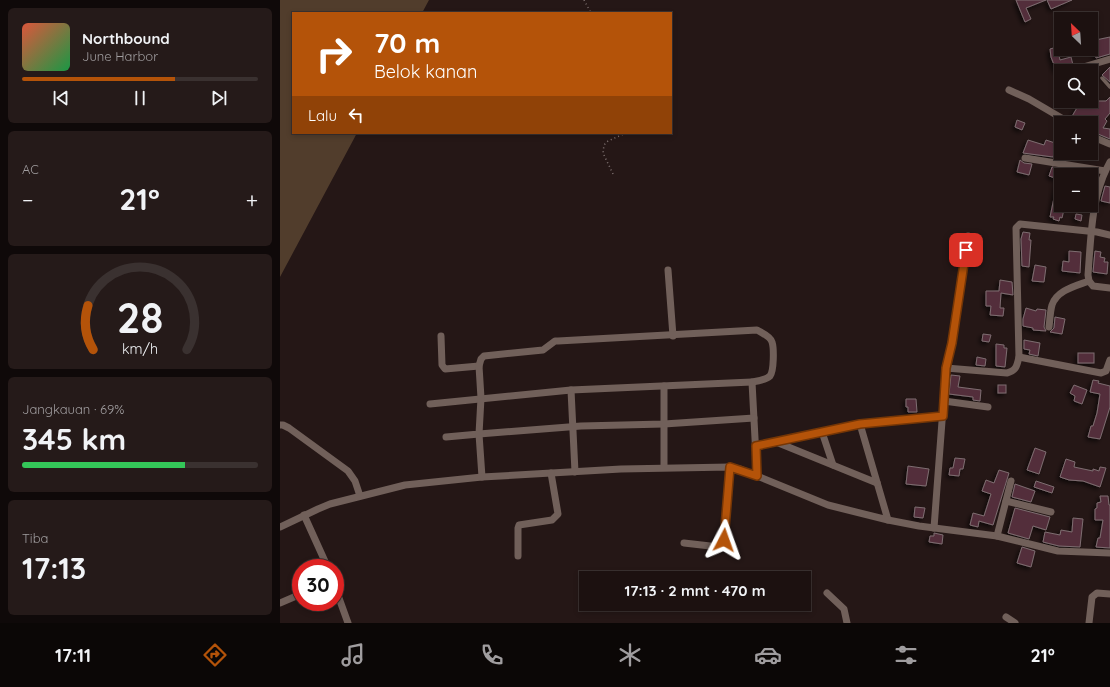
<!DOCTYPE html>
<html lang="id">
<head>
<meta charset="utf-8">
<style>
	:root { --surface:#1c1110; --page:#251a19; --text:#f1f3f6; --muted:#a09d9f; --line:#3a3130; --accent:#b45309 }
	body { margin:0; font-family:Quicksand,sans-serif; background:var(--page); color:var(--text); height:100vh; display:flex; flex-direction:column; font-size:15px; white-space:nowrap }
	* { box-sizing:border-box; margin:0 }
	p { font-size:13px; color:var(--muted) }
	.icon { flex:none; width:22px; height:22px; fill:none; stroke:currentColor; stroke-width:2; stroke-linecap:round; stroke-linejoin:round }
	.map { position:relative; flex:1; overflow:hidden }
	.drawer { display:flex; flex-direction:column; gap:8px; padding:8px; background:#0f0909; width:280px }
	.drawer>* { flex:none }
	.guide { position:absolute; left:12px; top:12px; width:380px; height:122px; border-radius:0px; box-shadow:0 2px 6px #0003,0 0 0 1px var(--line); background:#b45309; color:#fff; overflow:hidden }
	.needle { width:26px; rotate:335deg }
	.controls { position:absolute; left:774px; top:12px; display:grid; gap:8px }
	.controls a { display:grid; place-items:center; width:44px; height:44px; border-radius:0px; background:var(--surface); box-shadow:0 2px 6px #0003,0 0 0 1px var(--line); font-size:20px }
	.speed { position:absolute; left:12px; top:559px; display:flex; gap:8px; font-size:20px; font-weight:700; text-align:center }
	.speed>* { display:grid; place-content:center; width:52px; height:52px; border-radius:50%; background:var(--surface); box-shadow:0 2px 6px #0003,0 0 0 1px var(--line); line-height:1 }
	.speed .limit { border:6px solid #d22; background:#fff; color:#111 }
	.pin { position:absolute; display:grid; place-items:center; width:34px; height:34px; color:#fff; margin:-17px; border-radius:8px; box-shadow:0 2px 6px #0006 }
	.me { position:absolute; width:44px; margin:-22px; rotate:4deg; stroke-linejoin:round; filter:drop-shadow(0 0 3px #0008) }
	.turn { display:flex; align-items:center; gap:14px; height:84px; padding:0 16px; font-size:18px }
	.turn .icon { width:52px; height:52px; stroke-width:2.5 }
	.turn b { display:block; font-size:28px; line-height:34px }
	.then { display:flex; align-items:center; height:38px; padding:0 16px; background:#0003; gap:8px; font-size:15px }
	.big { font-size:30px; font-weight:800; line-height:1.1 }
	.drawer .tile { flex:1; display:flex; flex-direction:column; justify-content:center; gap:6px; min-width:0; padding:0 14px; border-radius:6px; background:var(--page) }
	.drawer .dial { align-items:center; gap:0 }
	.dial svg { height:104px; overflow:visible; fill:none; stroke:var(--line); stroke-width:7; stroke-linecap:round; text-anchor:middle }
	.dial text { fill:var(--text); stroke:none }
	.song { display:flex; align-items:center; gap:12px }
	.cover { width:48px; height:48px; border-radius:6px; background:linear-gradient(135deg,hsl(10 70% 55%),hsl(140 70% 35%)) }
	.played { height:4px; border-radius:2px; background:linear-gradient(90deg,var(--accent) 65%,var(--line) 65%) }
	.keys { display:flex; justify-content:space-around; direction:ltr }
	.heat { display:flex; justify-content:space-between; align-items:center; font-size:22px; direction:ltr }
	.charge { height:6px; border-radius:3px; background:linear-gradient(90deg,#34c759 69%,var(--line) 0) }
	.trip { position:absolute; left:299px; top:571px; width:232px; height:40px; border-radius:0px; background:var(--surface); box-shadow:0 2px 6px #0003,0 0 0 1px var(--line); font-weight:800; line-height:40px; text-align:center }
	.menu { display:flex; height:64px; justify-content:space-around; align-items:center; background:#0b0706; color:var(--muted) }
	.menu .icon { width:28px; height:28px }
	.menu .selected { color:var(--accent) }
	.menu b { font-size:18px; color:var(--text) }
	main { display:flex; flex:1; min-height:0 }
	.map>svg:first-child { display:block }
	.green { fill:#513d2c }
	.building { fill:#532f3b; stroke:#7e6d71; filter:url(#shadow) }
	.lines { fill:none; stroke-linecap:round; stroke-linejoin:round }
	.path { stroke:#837675; stroke-width:1.5; stroke-dasharray:1 3; stroke-linecap:butt }
	.service { stroke:#71605a; stroke-width:3.5 }
	.minor { stroke:#71605a; stroke-width:7 }
	.route-casing { stroke:#753606; stroke-width:10 }
	.route { stroke:#b45309; stroke-width:7 }
</style>
</head>
<body>
<main>
<section class="drawer">
<div class="tile">
<div class="song"><i class="cover"></i><div><b>Northbound</b><p>June Harbor</p></div></div>
<div class="played"></div>
<div class="keys"><svg class="icon" aria-label="previous" viewBox="0 0 24 24"><path d="M18 5L8 12l10 7zM5 5v14"/></svg><svg class="icon" aria-label="pause" viewBox="0 0 24 24"><path d="M8 5v14M16 5v14"/></svg><svg class="icon" aria-label="next" viewBox="0 0 24 24"><path d="M6 5l10 7-10 7zM19 5v14"/></svg></div>
</div>
<div class="tile"><p>AC</p>
<div class="heat"><a>−</a><b class="big">21°</b><a>+</a></div>
</div>
<div class="tile dial"><svg viewBox="0 0 100 80">
<path d="M14 69A42 42 0 1 1 86 69"/>
<path d="M14 69A42 42 0 0 1 10 35" stroke="#b45309"/>
<text x="50" y="56" font-size="32" font-weight="700">28</text>
<text x="50" y="72" font-size="11">km/h</text>
</svg></div>
<div class="tile"><p>Jangkauan · 69%</p><b class="big">345 km</b><div class="charge"></div></div>
<div class="tile"><p>Tiba</p><b class="big">17:13</b></div>
</section>
<div class="map">
<svg width="830" height="623" viewBox="0 0 830 623">
	<defs>
		<filter id="shadow"><feDropShadow dx="-2.5" dy="2.5" stdDeviation="2" flood-color="#0009"/></filter>
	</defs>
	<rect width="100%" height="100%" fill="#251716"/>
	<polygon class="green" points="0,0 149,0 142,13 13,13 13,133 77,133 0,277"/>
	<g class="building">
		<polygon points="736,0 766,0 746,8 751,19 745,22"/>
		<polygon points="767,0 792,0 771,9"/>
		<polygon points="830,37 830,54 816,58 811,41"/>
		<polygon points="777,47 780,60 791,57 793,65 784,69 784,70 776,70 771,57 770,49"/>
		<polygon points="830,67 830,82 822,75"/>
		<polygon points="811,70 818,80 811,84"/>
		<polygon points="811,94 819,101 826,101 830,97 830,113 825,119 827,121 823,128 830,129 830,139 811,131 811,123 799,123 791,118 801,101 811,101"/>
		<polygon points="737,120 745,123 742,130 735,127"/>
		<polygon points="748,140 764,145 766,140 781,145 781,151 775,149 773,157 743,153"/>
		<polygon points="740,160 744,163 752,164 749,175 737,172"/>
		<polygon points="772,167 784,169 783,173 781,173 781,194 779,203 781,203 781,205 785,205 782,218 780,217 779,221 773,219 774,217 770,217 778,179 769,176"/>
		<polygon points="811,178 817,180 812,198 811,198"/>
		<polygon points="825,186 830,187 830,203 821,201"/>
		<polygon points="796,214 802,215 801,221 795,219"/>
		<polygon points="743,232 750,233 749,240 751,240 749,267 742,266 741,239"/>
		<polygon points="789,251 801,252 800,273 782,271 783,261 789,262"/>
		<polygon points="815,251 821,252 820,257 825,258 824,262 828,262 827,274 813,272"/>
		<polygon points="755,265 766,267 764,282 752,281"/>
		<polygon points="720,280 732,282 733,295 721,293 720,308 724,308 723,316 710,315 711,306 706,306 706,291 719,291"/>
		<polygon points="746,308 756,311 757,309 766,310 764,327 766,331 753,330 753,328 743,326 743,319"/>
		<polygon points="775,317 785,319 782,334 770,332 774,328"/>
		<polygon points="703,334 711,335 709,342 702,341"/>
		<polygon points="744,340 760,343 758,356 749,354 750,350 744,349"/>
		<polygon points="716,344 724,345 724,348 727,348 725,367 716,366"/>
		<rect x="798" y="353" width="16" height="10"/>
		<polygon points="697,357 706,359 705,366 696,365"/>
		<polygon points="671,375 680,376 678,387 701,390 700,401 693,400 693,397 669,394"/>
		<polygon points="813,380 819,381 818,383 830,386 830,407 820,439 808,437 811,426 813,426 817,413 820,394 810,392"/>
		<rect x="718" y="385" width="8" height="8"/>
		<polygon points="794,385 807,390 802,404 794,401 795,396 790,393"/>
		<polygon points="626,399 636,399 637,412 628,412 628,407 626,407"/>
		<polygon points="755,448 766,452 759,474 747,470"/>
		<polygon points="675,458 685,459 683,469 680,469 679,476 669,475 670,468 673,468"/>
		<polygon points="786,459 795,462 794,467 813,471 813,469 819,471 820,467 826,468 820,487 803,481 789,480 780,477"/>
		<polygon points="628,466 649,469 646,486 626,484"/>
		<polygon points="719,470 729,473 713,525 699,521 698,527 690,525 693,513 704,516 711,494 702,491 706,480 714,483"/>
		<polygon points="756,481 774,487 772,493 754,487"/>
		<polygon points="735,484 755,491 751,502 732,497"/>
		<polygon points="820,496 828,496 829,505 830,505 830,548 816,547 818,538 820,538 823,520 815,520 815,509 817,508 817,503 821,502"/>
		<polygon points="635,507 645,508 643,518 634,517"/>
		<polygon points="735,508 770,517 766,530 753,526 749,539 728,533"/>
		<polygon points="793,518 803,519 800,547 779,546 763,542 765,532 780,535 781,530 792,532"/>
		<polygon points="654,533 663,535 662,544 649,542 650,536 654,536"/>
		<polygon points="742,547 755,551 751,567 737,563"/>
	</g>
	<g class="lines">
		<g class="path">
			<polyline points="304,0 311,13"/>
			<polyline points="333,174 323,153 324,145 328,141 346,133"/>
		</g>
		<polyline class="service" points="822,78 830,87"/>
		<g class="minor">
			<polyline points="790,71 830,59"/>
			<polyline points="779,74 781,74"/>
			<polyline points="729,90 749,99 790,123"/>
			<polyline points="811,136 830,144"/>
			<polyline points="745,158 825,171"/>
			<path d="M830 162C811 195 811 238 808 275L809 281 813 286 830 288"/>
			<polyline points="388,270 393,336"/>
			<path d="M769 327C770 320 770 312 772 305 777 290 796 286 809 281"/>
			<polyline points="161,336 162,365 165,369 199,366"/>
			<polyline points="739,357 821,373 826,371 830,360"/>
			<path d="M666 368 727 373C736 371 737 366 739 357L736 228 740 224 817 232 830 235"/>
			<polyline points="291,390 295,472"/>
			<polyline points="664,401 708,407"/>
			<polyline points="150,404 291,390 472,382"/>
			<polyline points="580,424 608,520"/>
			<polyline points="0,425 3,425 9,428 68,471 75,481 80,496"/>
			<polyline points="542,432 553,465"/>
			<path d="M166 437 199 434 201 398 199 366 201 359 204 356 263 350 275 341H278L477 330C482 333 490 336 492 342 494 348 494 371 490 376 486 380 478 381 472 382L477 476"/>
			<polyline points="496,442 597,483"/>
			<polyline points="476,446 580,424 663,416"/>
			<polyline points="384,467 384,386"/>
			<polyline points="202,477 199,434 301,426 384,424 474,418"/>
			<polyline points="726,501 771,512"/>
			<polyline points="24,515 48,568"/>
			<polyline points="0,527 38,509 50,504 125,485 202,477 341,469 450,467 460,469 548,505 608,520 639,526 717,536 778,551 830,553"/>
			<polyline points="654,528 666,368 673,333 688,236"/>
			<polyline points="717,536 731,481"/>
			<polyline points="404,543 439,547 444,544 450,467"/>
			<polyline points="238,556 238,528 239,525 272,520 278,514 271,473"/>
			<polyline points="55,587 68,623"/>
			<polyline points="547,593 564,609 567,623"/>
			<polyline points="0,603 21,594"/>
			<polyline points="726,617 735,623"/>
			<polyline points="809,623 812,597 817,593 830,594"/>
		</g>
	</g>
	<g class="lines">
		<defs>
			<polyline id="route" points="444,540 450,467 477,476 476,446 580,424 663,416 666,368 672,343 686,250"/>
		</defs>
		<use href="#route" class="route-casing"/>
		<use href="#route" class="route"/>
	</g>
</svg>
<div class="controls">
<a><svg class="needle" viewBox="-14 -14 28 28"><path d="M0-13l5 13h-10z" fill="#e53935"/><path d="M0 13l5-13h-10z" fill="#a09d9f"/></svg></a>
<a><svg class="icon" aria-label="search" viewBox="0 0 24 24"><circle cx="10" cy="10" r="6"/><path d="M15 15l6 6"/></svg></a>
<a>+</a>
<a>−</a>
</div>
<div class="speed"><div class="limit">30</div></div>
<div class="pin" style="left:686px;top:250px;background:#d93025"><svg class="icon" aria-label="arrive" viewBox="0 0 24 24"><path d="M6 21V4h12l-3 4 3 4H6"/></svg></div>
<svg class="me" style="left:444px;top:540px" viewBox="-20 -20 40 40"><path d="M0-17L14 15 0 8-14 15z" fill="#b45309" stroke="#fff" stroke-width="4"/></svg>
<div class="trip">17:13 · 2 mnt · 470 m</div>
<div class="guide">
<div class="turn"><svg class="icon" aria-label="right" viewBox="0 0 24 24"><path d="M7 20v-9h11M14 6l5 5-5 5"/></svg><div><b>70 m</b>Belok kanan</div></div>
<div class="then">Lalu<svg class="icon" aria-label="left" viewBox="0 0 24 24"><path d="M17 20v-9H6M10 6l-5 5 5 5"/></svg></div>
</div>
</div>
</main>
<nav class="menu">
<b>17:11</b>
<svg class="icon selected" aria-label="directions" viewBox="0 0 24 24"><path d="M12 3l9 9-9 9-9-9zM9 14v-3h6M13 9l2 2-2 2"/></svg>
<svg class="icon" aria-label="music" viewBox="0 0 24 24"><path d="M9 18V5l10-2v13"/><circle cx="6" cy="18" r="3"/><circle cx="16" cy="16" r="3"/></svg>
<svg class="icon" aria-label="phone" viewBox="0 0 24 24"><path d="M5 4h4l2 5-3 2q2 4 5 5l2-3 5 2v4C11 20 4 13 5 4z"/></svg>
<svg class="icon" aria-label="climate" viewBox="0 0 24 24"><path d="M12 3v18M4 7l16 10M4 17L20 7"/></svg>
<svg class="icon" aria-label="car" viewBox="0 0 24 24"><path d="M5 17H2v-5l4-1 3-4h7l3 4 3 1v5h-3M9 17h6M6 11h13"/><circle cx="7" cy="17" r="2"/><circle cx="17" cy="17" r="2"/></svg>
<svg class="icon" aria-label="filters" viewBox="0 0 24 24"><path d="M4 7h16M4 17h16"/><circle cx="9" cy="7" r="2"/><circle cx="15" cy="17" r="2"/></svg>
<b>21°</b>
</nav>
</body>
</html>
